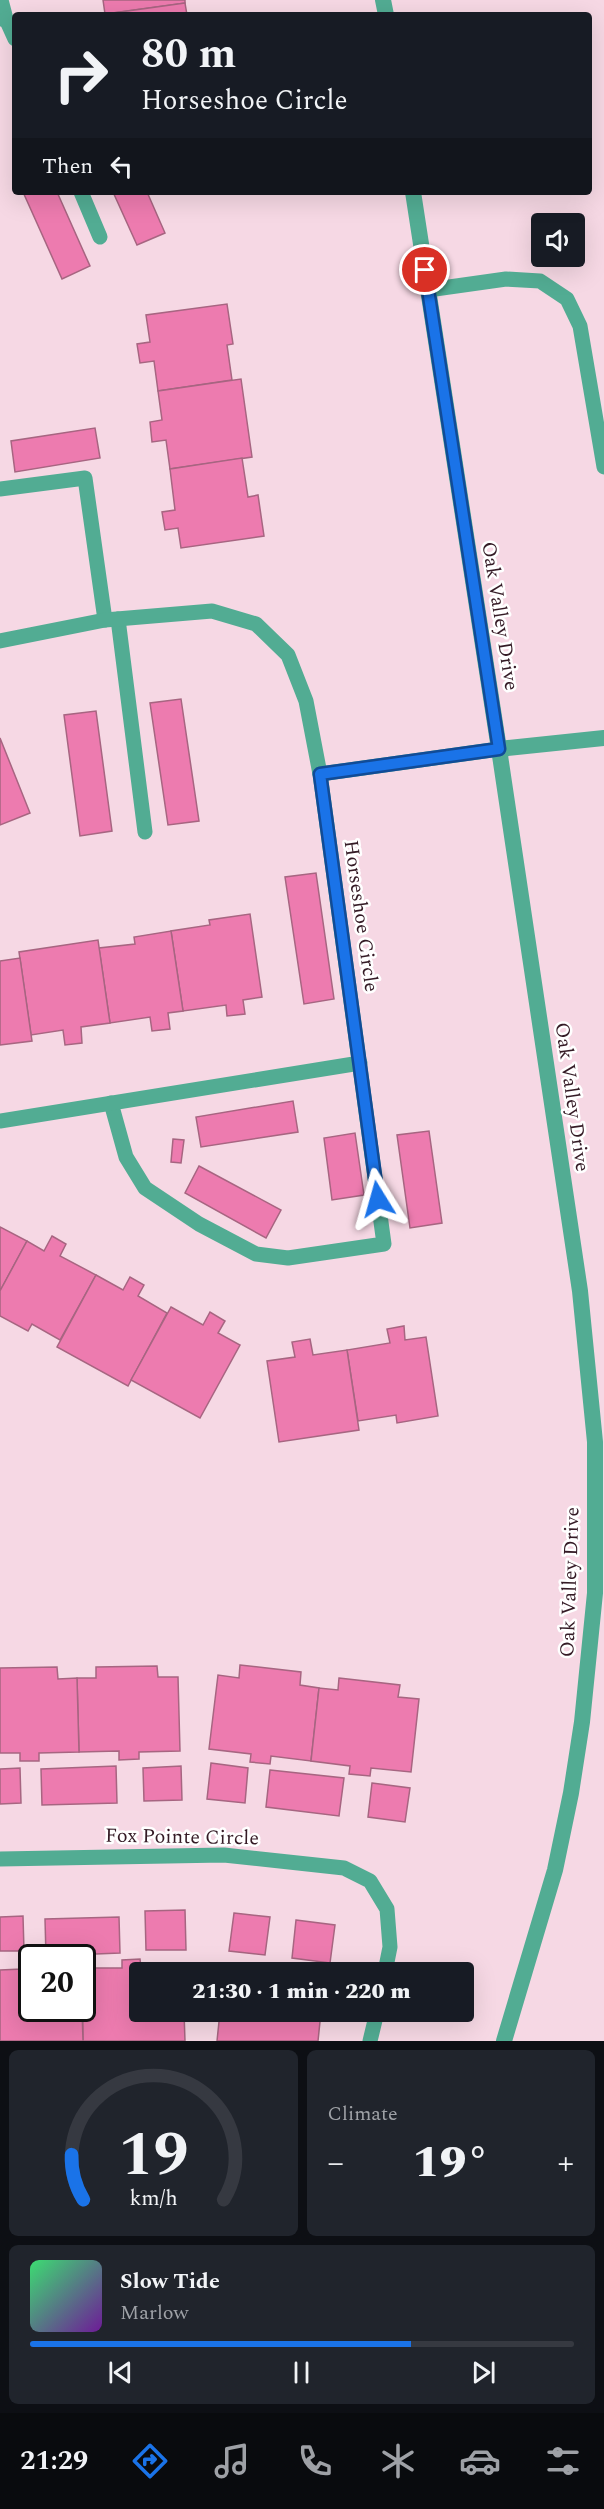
<!DOCTYPE html>
<html lang="en">
<head>
<meta charset="utf-8">
<style>
	:root { --surface:#171b24; --page:#20242c; --text:#f1f3f6; --muted:#9ea1a6; --line:#363941; --accent:#1a73e8 }
	body { margin:0; font-family:Spectral,serif; background:var(--page); color:var(--text); height:100vh; display:flex; flex-direction:column; font-size:22px; white-space:nowrap }
	* { box-sizing:border-box; margin:0 }
	p { font-size:20px; color:var(--muted) }
	.icon { flex:none; width:33px; height:33px; fill:none; stroke:currentColor; stroke-width:2; stroke-linecap:round; stroke-linejoin:round }
	.map { position:relative; height:2041px; overflow:hidden }
	.details { display:flex; flex-direction:column; gap:9px; padding:9px; background:#0d0f14; flex:1 }
	.details>* { flex:none }
	.hud { position:absolute; left:12px; top:12px; width:580px; height:183px; border-radius:6px; box-shadow:0 6px 24px #0002; background:#171b24; color:var(--text); overflow:hidden }
	.fabs { position:absolute; left:531px; top:213px; display:grid; gap:12px }
	.fabs a { display:grid; place-items:center; width:54px; height:54px; border-radius:6px; background:var(--surface); box-shadow:0 6px 24px #0002; font-size:30px }
	.speed { position:absolute; left:18px; top:1944px; display:flex; gap:12px; font-size:30px; font-weight:700; text-align:center }
	.speed>* { display:grid; place-content:center; width:78px; height:78px; border-radius:50%; background:var(--surface); box-shadow:0 6px 24px #0002; line-height:1 }
	.speed .limit { border:3px solid #111; border-radius:9px; background:#fff; color:#111 }
	.pin { position:absolute; display:grid; place-items:center; width:51px; height:51px; color:#fff; margin:-26px; border:3px solid #fff; border-radius:50%; box-shadow:0 2px 6px #0007 }
	.me { position:absolute; width:66px; margin:-33px; rotate:352deg; stroke-linejoin:round; filter:drop-shadow(0 0 4px #0008) }
	.turn { display:flex; align-items:center; gap:21px; height:126px; padding:0 30px; font-size:27px }
	.turn .icon { width:78px; height:78px; stroke-width:2.5 }
	.turn b { display:block; font-size:42px; line-height:51px }
	.then { display:flex; align-items:center; height:57px; padding:0 30px; background:#0003; gap:12px; font-size:22px }
	.big { font-size:45px; font-weight:800; line-height:1.1 }
	.details .card { flex:1; display:flex; flex-direction:column; justify-content:center; gap:9px; min-width:0; padding:0 21px; border-radius:9px; background:var(--page) }
	.details .dial { align-items:center; gap:0 }
	.dial svg { height:156px; overflow:visible; fill:none; stroke:var(--line); stroke-width:7; stroke-linecap:round; text-anchor:middle }
	.dial text { fill:var(--text); stroke:none }
	.song { display:flex; align-items:center; gap:18px }
	.cover { width:72px; height:72px; border-radius:9px; background:linear-gradient(135deg,hsl(140 70% 55%),hsl(280 70% 35%)) }
	.played { height:6px; border-radius:3px; background:linear-gradient(90deg,var(--accent) 70%,var(--line) 70%) }
	.keys { display:flex; justify-content:space-around; direction:ltr }
	.heat { display:flex; justify-content:space-between; align-items:center; font-size:33px; direction:ltr }
	.details .tiles { flex:1; display:grid; gap:9px; grid-template-columns:1fr 1fr }
	.card:last-child { grid-column:span 2 }
	.trip { position:absolute; left:129px; top:1962px; width:345px; height:60px; border-radius:6px; background:var(--surface); box-shadow:0 6px 24px #0002; font-weight:800; line-height:60px; text-align:center }
	.tabs { display:flex; height:96px; justify-content:space-around; align-items:center; background:#090b0e; color:var(--muted) }
	.tabs .icon { width:42px; height:42px }
	.tabs .active { color:var(--accent) }
	.tabs b { font-size:27px; color:var(--text) }
	.map>svg:first-child { display:block }
	.building { fill:#ed7baf; stroke:#a76581; stroke-width:1.5 }
	.lines { fill:none; stroke-linecap:round; stroke-linejoin:round }
	.service { stroke:#52ac93; stroke-width:15 }
	.minor { stroke:#52ac93; stroke-width:16 }
	.tertiary { stroke:#52ac93; stroke-width:16 }
	.route-casing { stroke:#114b97; stroke-width:15 }
	.route { stroke:#1a73e8; stroke-width:10 }
	.labels { text-anchor:middle; dominant-baseline:central; stroke-width:5; stroke-linejoin:round; paint-order:stroke }
	.street-label { font-size:20px; fill:#341a25; stroke:#fff }
</style>
</head>
<body>
<div class="map">
<svg width="604" height="2041" viewBox="0 0 604 2041">
	<rect width="100%" height="100%" fill="#f6d8e4"/>
	<g class="building">
		<polygon points="103,0 185,0 185,3 105,14"/>
		<polygon points="185,3 187,15 106,14"/>
		<polygon points="23,192 57,192 90,266 62,279"/>
		<polygon points="113,192 147,192 165,233 137,245"/>
		<polygon points="227,304 233,344 227,345 232,380 158,391 154,361 140,363 137,344 150,342 146,315"/>
		<polygon points="241,379 252,457 170,469 166,440 152,442 150,422 162,420 158,391"/>
		<polygon points="95,428 100,458 15,472 11,441"/>
		<polygon points="242,458 248,497 258,495 264,536 181,548 178,528 165,530 162,512 175,510 170,469"/>
		<polygon points="181,699 199,821 168,825 150,703"/>
		<polygon points="96,711 112,831 80,836 64,715"/>
		<polygon points="0,738 30,813 0,825"/>
		<polygon points="316,873 334,999 304,1004 285,877"/>
		<polygon points="250,914 262,997 243,1000 245,1014 227,1016 226,1005 183,1011 171,931 210,925 209,920"/>
		<polygon points="171,931 183,1011 168,1013 170,1029 152,1031 150,1017 110,1023 99,948 135,944 134,937"/>
		<polygon points="98,940 110,1023 81,1027 82,1043 65,1045 63,1030 31,1035 19,952"/>
		<polygon points="20,958 32,1041 0,1045 0,961"/>
		<polygon points="293,1101 298,1132 201,1147 196,1117"/>
		<polygon points="429,1131 442,1223 410,1228 397,1135"/>
		<polygon points="355,1133 364,1195 332,1200 324,1138"/>
		<polygon points="173,1139 184,1140 181,1163 171,1162"/>
		<polygon points="199,1166 281,1210 266,1238 185,1193"/>
		<polygon points="0,1227 27,1241 0,1291"/>
		<polygon points="52,1236 66,1244 60,1256 96,1275 60,1340 32,1324 28,1331 0,1316 0,1291 27,1241 44,1251"/>
		<polygon points="96,1275 123,1290 130,1277 144,1285 138,1296 167,1313 128,1386 57,1347"/>
		<polygon points="171,1307 203,1325 210,1312 225,1321 218,1333 240,1345 200,1418 131,1380"/>
		<polygon points="404,1326 405,1340 426,1337 438,1416 397,1423 396,1415 358,1421 347,1350 390,1343 387,1329"/>
		<polygon points="310,1339 313,1355 347,1350 359,1430 279,1442 267,1361 295,1357 292,1342"/>
		<polygon points="240,1665 301,1672 300,1685 319,1688 311,1761 271,1756 270,1764 250,1762 251,1754 209,1749 218,1675 239,1678"/>
		<polygon points="157,1666 158,1677 178,1677 180,1751 139,1752 139,1759 119,1760 119,1751 79,1752 77,1678 96,1678 96,1667"/>
		<polygon points="57,1667 58,1679 77,1678 79,1752 39,1753 39,1761 20,1761 20,1753 0,1753 0,1668"/>
		<polygon points="339,1678 400,1685 398,1697 419,1699 411,1772 371,1768 370,1776 349,1774 350,1766 311,1761 319,1688 338,1690"/>
		<polygon points="211,1763 248,1768 245,1803 207,1799"/>
		<polygon points="116,1766 117,1803 42,1805 41,1769"/>
		<polygon points="181,1766 182,1800 144,1801 143,1768"/>
		<polygon points="20,1768 21,1803 0,1804 0,1769"/>
		<polygon points="270,1770 344,1778 339,1816 266,1807"/>
		<polygon points="372,1783 410,1788 405,1822 368,1817"/>
		<polygon points="185,1910 186,1950 146,1950 145,1911"/>
		<polygon points="234,1913 270,1917 265,1955 229,1951"/>
		<polygon points="23,1916 24,1951 0,1951 0,1917"/>
		<polygon points="119,1917 120,1953 46,1956 45,1919"/>
		<polygon points="296,1920 335,1925 330,1963 292,1958"/>
		<polygon points="140,1959 141,1967 183,1966 183,1972 140,1972 140,2012 184,2012 185,2041 83,2041 82,1968 122,1968 122,1960"/>
		<polygon points="21,1962 32,1962 32,2008 82,2008 83,2041 0,2041 0,1970 22,1969"/>
		<polygon points="266,1966 286,1968 285,1972 265,1972"/>
		<polygon points="220,2012 321,2012 318,2041 217,2041"/>
	</g>
	<g class="lines">
		<g class="service">
			<polyline points="0,19 6,19 1,0"/>
			<polyline points="6,19 15,39"/>
			<polyline points="81,192 100,237"/>
			<polyline points="428,290 506,279 540,281 567,299 580,326 604,467"/>
			<polyline points="0,489 85,478 105,620"/>
			<polyline points="118,619 145,832"/>
			<polyline points="0,641 105,620 212,611 256,624 288,655 306,701 320,774 384,1244 288,1258 256,1254 199,1224 145,1188 126,1157 111,1103"/>
			<polyline points="320,774 499,749"/>
			<polyline points="0,1121 360,1063"/>
			<polyline points="0,1859 224,1855 344,1868 370,1881 387,1909 390,1947 385,1972"/>
			<polyline points="370,2041 377,2012"/>
		</g>
		<polyline class="minor" points="499,749 604,738"/>
		<g class="tertiary">
			<polyline points="383,0 386,15"/>
			<polyline points="413,192 499,749 580,1291 595,1442 595,1593 582,1722 571,1793 555,1870 504,2041"/>
		</g>
	</g>
	<g class="lines">
		<defs>
			<polyline id="route" points="378,1199 320,774 499,749 425,270"/>
		</defs>
		<use href="#route" class="route-casing"/>
		<use href="#route" class="route"/>
	</g>
	<g class="labels">
		<g class="street-label">
			<text transform="translate(500 616) rotate(81)">Oak Valley Drive</text>
			<text transform="translate(361 916) rotate(82)">Horseshoe Circle</text>
			<text transform="translate(572 1097) rotate(82)">Oak Valley Drive</text>
			<text transform="translate(570 1582) rotate(-88)">Oak Valley Drive</text>
			<text transform="translate(182 1837) rotate(1)">Fox Pointe Circle</text>
		</g>
	</g>
</svg>
<div class="fabs">
<a><svg class="icon" aria-label="sound" viewBox="0 0 24 24"><path d="M4 9h4l5-4v14l-5-4H4zM17 9q2 3 0 6"/></svg></a>
</div>
<div class="speed"><div class="limit">20</div></div>
<div class="pin" style="left:425px;top:270px;background:#d93025"><svg class="icon" aria-label="arrive" viewBox="0 0 24 24"><path d="M6 21V4h12l-3 4 3 4H6"/></svg></div>
<svg class="me" style="left:378px;top:1199px" viewBox="-20 -20 40 40"><path d="M0-17L14 15 0 8-14 15z" fill="#1a73e8" stroke="#fff" stroke-width="4"/></svg>
<div class="trip">21:30 · 1 min · 220 m</div>
<div class="hud">
<div class="turn"><svg class="icon" aria-label="right" viewBox="0 0 24 24"><path d="M7 20v-9h11M14 6l5 5-5 5"/></svg><div><b>80 m</b>Horseshoe Circle</div></div>
<div class="then">Then<svg class="icon" aria-label="left" viewBox="0 0 24 24"><path d="M17 20v-9H6M10 6l-5 5 5 5"/></svg></div>
</div>
</div>
<section class="details">
<div class="tiles">
<div class="card dial"><svg viewBox="0 0 100 80">
<path d="M14 69A42 42 0 1 1 86 69"/>
<path d="M14 69A42 42 0 0 1 8 46" stroke="#1a73e8"/>
<text x="50" y="56" font-size="32" font-weight="700">19</text>
<text x="50" y="72" font-size="11">km/h</text>
</svg></div>
<div class="card"><p>Climate</p>
<div class="heat"><a>−</a><b class="big">19°</b><a>+</a></div>
</div>
<div class="card">
<div class="song"><i class="cover"></i><div><b>Slow Tide</b><p>Marlow</p></div></div>
<div class="played"></div>
<div class="keys"><svg class="icon" aria-label="previous" viewBox="0 0 24 24"><path d="M18 5L8 12l10 7zM5 5v14"/></svg><svg class="icon" aria-label="pause" viewBox="0 0 24 24"><path d="M8 5v14M16 5v14"/></svg><svg class="icon" aria-label="next" viewBox="0 0 24 24"><path d="M6 5l10 7-10 7zM19 5v14"/></svg></div>
</div>
</div>
</section>
<nav class="tabs">
<b>21:29</b>
<svg class="icon active" aria-label="directions" viewBox="0 0 24 24"><path d="M12 3l9 9-9 9-9-9zM9 14v-3h6M13 9l2 2-2 2"/></svg>
<svg class="icon" aria-label="music" viewBox="0 0 24 24"><path d="M9 18V5l10-2v13"/><circle cx="6" cy="18" r="3"/><circle cx="16" cy="16" r="3"/></svg>
<svg class="icon" aria-label="phone" viewBox="0 0 24 24"><path d="M5 4h4l2 5-3 2q2 4 5 5l2-3 5 2v4C11 20 4 13 5 4z"/></svg>
<svg class="icon" aria-label="climate" viewBox="0 0 24 24"><path d="M12 3v18M4 7l16 10M4 17L20 7"/></svg>
<svg class="icon" aria-label="car" viewBox="0 0 24 24"><path d="M5 17H2v-5l4-1 3-4h7l3 4 3 1v5h-3M9 17h6M6 11h13"/><circle cx="7" cy="17" r="2"/><circle cx="17" cy="17" r="2"/></svg>
<svg class="icon" aria-label="filters" viewBox="0 0 24 24"><path d="M4 7h16M4 17h16"/><circle cx="9" cy="7" r="2"/><circle cx="15" cy="17" r="2"/></svg>
</nav>
</body>
</html>
